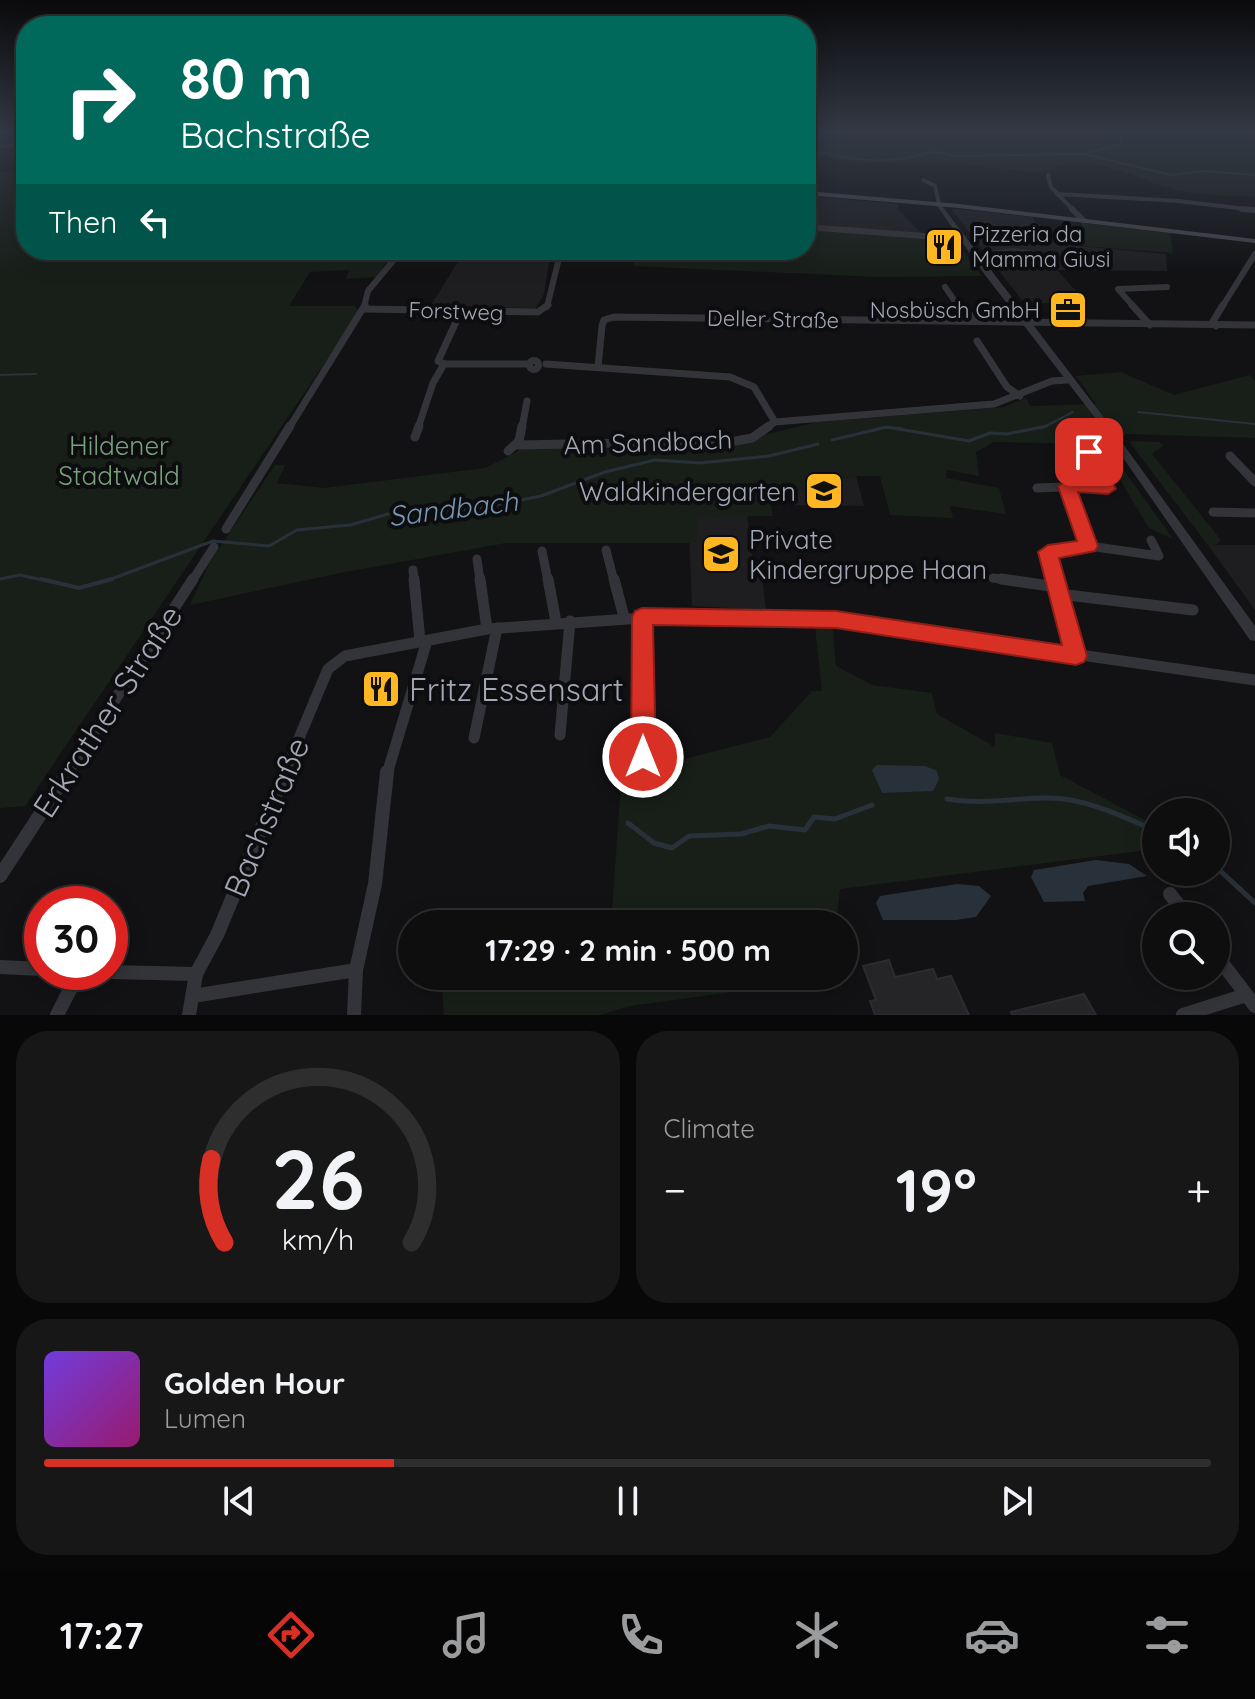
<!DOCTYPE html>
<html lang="en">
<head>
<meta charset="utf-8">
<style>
	:root { --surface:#0e0e0f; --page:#171718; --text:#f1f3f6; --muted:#9b9c9e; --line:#2e2e2f; --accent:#d93025 }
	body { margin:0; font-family:Quicksand,sans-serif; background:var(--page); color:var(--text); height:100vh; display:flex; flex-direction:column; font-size:30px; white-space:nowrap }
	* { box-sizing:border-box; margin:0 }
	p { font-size:26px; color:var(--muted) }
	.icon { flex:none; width:44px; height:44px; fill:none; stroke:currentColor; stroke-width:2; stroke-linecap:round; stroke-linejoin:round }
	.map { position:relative; height:1015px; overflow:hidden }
	.drawer { display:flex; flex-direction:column; gap:16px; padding:16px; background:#080808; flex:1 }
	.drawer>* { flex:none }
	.hud { position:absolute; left:16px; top:16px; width:800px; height:244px; border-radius:32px; box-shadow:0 4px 20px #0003,0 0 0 2px var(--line); background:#00695c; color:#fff; overflow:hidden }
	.tools { position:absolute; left:1142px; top:798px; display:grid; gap:16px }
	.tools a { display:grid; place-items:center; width:88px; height:88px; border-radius:50%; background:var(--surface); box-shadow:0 4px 20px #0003,0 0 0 2px var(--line); font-size:40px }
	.speed { position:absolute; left:24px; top:886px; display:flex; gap:16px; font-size:40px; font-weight:700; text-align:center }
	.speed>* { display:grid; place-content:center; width:104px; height:104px; border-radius:50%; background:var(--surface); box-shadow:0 4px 20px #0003,0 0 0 2px var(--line); line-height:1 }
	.speed .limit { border:12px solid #d22; background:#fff; color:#111 }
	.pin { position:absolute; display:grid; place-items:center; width:68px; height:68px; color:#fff; margin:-34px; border-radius:16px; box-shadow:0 4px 12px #0006 }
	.me { position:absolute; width:88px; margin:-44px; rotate:0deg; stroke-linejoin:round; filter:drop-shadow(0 0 6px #0008) }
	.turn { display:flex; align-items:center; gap:28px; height:168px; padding:0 32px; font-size:36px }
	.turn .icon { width:104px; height:104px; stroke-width:2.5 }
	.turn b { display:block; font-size:56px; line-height:68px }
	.then { display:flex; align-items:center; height:76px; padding:0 32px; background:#0003; gap:16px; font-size:30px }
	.big { font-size:60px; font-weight:800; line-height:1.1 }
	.drawer .card { flex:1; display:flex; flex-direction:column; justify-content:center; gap:12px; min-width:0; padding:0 28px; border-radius:32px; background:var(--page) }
	.drawer .dial { align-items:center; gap:0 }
	.dial svg { height:208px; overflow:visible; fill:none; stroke:var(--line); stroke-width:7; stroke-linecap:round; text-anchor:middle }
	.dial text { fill:var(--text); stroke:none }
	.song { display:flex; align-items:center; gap:24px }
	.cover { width:96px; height:96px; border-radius:12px; background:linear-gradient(135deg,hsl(260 70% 55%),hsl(320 70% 35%)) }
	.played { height:8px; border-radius:4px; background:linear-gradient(90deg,var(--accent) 30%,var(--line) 30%) }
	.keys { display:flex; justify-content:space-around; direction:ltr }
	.heat { display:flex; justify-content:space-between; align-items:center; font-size:44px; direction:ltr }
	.drawer .tiles { flex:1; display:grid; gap:16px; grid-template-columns:1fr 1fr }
	.card:last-child { grid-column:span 2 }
	.trip { position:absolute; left:398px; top:910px; width:460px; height:80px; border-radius:40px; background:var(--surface); box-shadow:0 4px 20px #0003,0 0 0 2px var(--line); font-weight:800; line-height:80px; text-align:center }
	.tabs { display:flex; height:128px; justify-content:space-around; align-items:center; background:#060606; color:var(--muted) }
	.tabs .icon { width:56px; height:56px }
	.tabs .selected { color:var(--accent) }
	.tabs b { font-size:36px; color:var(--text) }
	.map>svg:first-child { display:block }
	.built { fill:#1e1e21 }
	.green { fill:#181f19 }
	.water { fill:#283139 }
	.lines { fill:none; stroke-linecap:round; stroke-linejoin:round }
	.stream-far3 { stroke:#283139; stroke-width:2 }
	.stream-far2 { stroke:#283139; stroke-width:3 }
	.stream-far1 { stroke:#283139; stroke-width:4 }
	.stream { stroke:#283139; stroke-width:5 }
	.building { fill:#252528; stroke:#2c2c30; stroke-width:2 }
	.minor-far5 { stroke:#333439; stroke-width:4 }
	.minor-far4 { stroke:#333439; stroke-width:6 }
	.minor-far3 { stroke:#333439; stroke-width:7 }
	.minor-far2 { stroke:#333439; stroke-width:9 }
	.minor-far1 { stroke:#333439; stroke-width:11 }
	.minor { stroke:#333439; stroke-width:14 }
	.tertiary { fill:#333439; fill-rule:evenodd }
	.secondary { fill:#41434a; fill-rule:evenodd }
	.route { fill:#d93025; stroke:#8d1f18; stroke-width:2 }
	.labels { text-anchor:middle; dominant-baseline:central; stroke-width:8; stroke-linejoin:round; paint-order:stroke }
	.far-poi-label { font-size:22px; fill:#a3a8b6; stroke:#0d0d0f; text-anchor:start }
	.far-street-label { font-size:22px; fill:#a3a8b6; stroke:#0d0d0f }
	.street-label { font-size:26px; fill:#a3a8b6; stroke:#0d0d0f }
	.park-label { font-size:26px; fill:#78a27b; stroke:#0d0d0f }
	.poi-label { font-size:26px; fill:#a3a8b6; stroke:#0d0d0f; text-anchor:end }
	.water-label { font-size:28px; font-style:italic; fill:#7796b4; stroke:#0d0d0f }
	.near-poi-label { font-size:32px; fill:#a3a8b6; stroke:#0d0d0f; text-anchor:start }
	.near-street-label { font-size:32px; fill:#a3a8b6; stroke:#0d0d0f }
</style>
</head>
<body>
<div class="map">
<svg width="1255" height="1015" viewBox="0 0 1255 1015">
	<rect width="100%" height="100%" fill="#121214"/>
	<g class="built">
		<polygon points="806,196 898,204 898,210 922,234 806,226"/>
		<polygon points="958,209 1033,217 1042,240 1058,244 1166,254 1167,271 1057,270 1088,304 1024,303 952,210"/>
		<polygon points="465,250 551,250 544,294 536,308 430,307"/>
		<polygon points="567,250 637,250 634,260 565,258"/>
		<polygon points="856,476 864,506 793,505 790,494 772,494 773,491 802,490"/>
		<polygon points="688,507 746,508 753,561 760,562 766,610 692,606"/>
		<polygon points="1208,545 1255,545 1255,610"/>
	</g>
	<g class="green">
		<path d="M806 133H855L858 138 875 142 943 139 1089 143 1096 133H1255V197C1227 195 1196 196 1169 188 1139 179 1108 162 1074 163 1061 163 1052 171 1041 173L961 164 859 163 817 156 809 161 818 165 814 175 806 168Z"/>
		<polygon points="26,170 26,250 395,250 376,277 346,279 349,270 310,272 289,306 355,306 359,312 25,806 0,808 0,172"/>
		<polygon points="1081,223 1170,233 1173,253 1083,246"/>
		<polygon points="806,228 955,241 982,276 878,277 633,266 637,250 806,250"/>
		<polygon points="1121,372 1174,395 1250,375 1255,381 1255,438 1127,434 1103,444 994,442 976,452 979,476 947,470 946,478 999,488 1006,514 950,506 953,518 890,515 880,476 856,476 802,490 768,491 773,516 698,517 696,543 506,543 340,573 190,605 210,562 275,465 285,465 277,483 324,488 485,468 517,452 524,442 759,436 818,422 1004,407 1026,398 1030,406 1096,404 1076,376"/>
		<polygon points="1132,441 1160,442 1164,445 1152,454 1221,540 1216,545 1208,545 1130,443"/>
		<polygon points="1101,448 1108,448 1173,539 1149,528"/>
		<polygon points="815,627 833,628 836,666 872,685 932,693 937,714 995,747 995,733 1052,743 1060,775 1156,826 1156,854 1140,851 840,889 836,924 611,924 621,784 631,773 770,737 812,691 822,691"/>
		<polygon points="441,976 830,976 829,979 630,1006 600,1015 444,1015"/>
	</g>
	<g class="water">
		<polygon points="877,765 925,766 937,771 939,779 933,791 882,793 872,770"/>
		<polygon points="1096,860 1129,864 1147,876 1088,886 1083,893 1085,901 1044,902 1031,877 1034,870"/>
		<polygon points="957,884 979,886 991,896 976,917 956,920 883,920 876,903 880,896"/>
	</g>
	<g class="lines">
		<g class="stream-far3">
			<path d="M806 147C836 159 879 164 911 157 928 153 935 149 953 156L1084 154 1171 175 1204 171 1255 175"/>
			<polyline points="1084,154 1120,144 1121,138 1115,133"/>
			<polyline points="0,375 36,374"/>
			<polyline points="1138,412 1255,424"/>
			<polyline points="878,428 901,428"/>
			<polyline points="1042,428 1073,412"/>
		</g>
		<g class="stream-far2">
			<polyline points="832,440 887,427 969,441 990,433 1007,434 1047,426"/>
			<polyline points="0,579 20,575 47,581"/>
			<polyline points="106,581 213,541 269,546 297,530 350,525 402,510 469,510 541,496 605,472 655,460 700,463 769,456 818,444"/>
		</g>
		<polyline class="stream-far1" points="41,579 79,588 112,579"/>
		<g class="stream">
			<path d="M947 799C981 805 1014 798 1048 798 1085 798 1122 816 1156 831"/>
			<polyline points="628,823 654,843 672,848 689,836 741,834 769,826 805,830 814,817 835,819 872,805"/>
			<polyline points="1216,867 1255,903"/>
		</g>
	</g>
	<g class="building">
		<polygon points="1014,249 1033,252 1047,267 1008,267 995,251"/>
		<polygon points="889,960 895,977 933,969 937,979 951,976 969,1015 875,1015 870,1001 876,1000 863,966"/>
		<polygon points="1084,994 1096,1015 1012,1015 1011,1012"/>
	</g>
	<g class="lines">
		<g class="minor-far5">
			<polyline points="0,146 26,145"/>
			<polyline points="1048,175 1051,187 1074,211"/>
			<polyline points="923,180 935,186 939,204"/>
			<polyline points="1057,194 1178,201 1255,210"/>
		</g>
		<g class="minor-far4">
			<polyline points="1072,209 1083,220"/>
			<polyline points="1242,209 1255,210"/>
			<polyline points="806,227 964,239"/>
			<polyline points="945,287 959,307"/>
			<polyline points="364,307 368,291 402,250"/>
			<polyline points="547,307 561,250"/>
			<polyline points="1134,307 1118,289 1167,287"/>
			<polyline points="1222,307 1255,254"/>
		</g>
		<g class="minor-far3">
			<polyline points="957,305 963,313 979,318"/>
			<polyline points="1132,305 1150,325"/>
			<polyline points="364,309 538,312 548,305"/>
			<polyline points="1216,326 1212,323 1223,305"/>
			<polyline points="977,341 1007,387 1020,396"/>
			<circle cx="534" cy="365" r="4.5"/>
			<polyline points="444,364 438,361 461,311"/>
			<polyline points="546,364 730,377 754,387 775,422"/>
			<polyline points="598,367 602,326 604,320 614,317 1255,325"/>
			<polyline points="289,428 365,305"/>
			<polyline points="418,428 433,383 444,364 527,364"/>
			<polyline points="522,428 527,401"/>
			<polyline points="766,428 775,422 994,404 1052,381 1068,380"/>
		</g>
		<g class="minor-far2">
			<polyline points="415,437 419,426"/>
			<polyline points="516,445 736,441 752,438 769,426"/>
			<polyline points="508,451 519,441 522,426"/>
			<polyline points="1230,456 1255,482"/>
			<polyline points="1067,486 1089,546"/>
			<polyline points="1037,488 1084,486 1108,489 1089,452"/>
			<polyline points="1213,512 1255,513"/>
			<polyline points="226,529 290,426"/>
			<polyline points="606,550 614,581"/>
			<polyline points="542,551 548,581"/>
			<polyline points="477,559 480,581"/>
			<polyline points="413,570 414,581"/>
			<polyline points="993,578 1016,581"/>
			<polyline points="192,581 214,547"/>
			<polyline points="1056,581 1048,552 1089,546 1159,556 1151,540"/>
		</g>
		<g class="minor-far1">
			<polyline points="414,579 420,641"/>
			<polyline points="480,579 487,629"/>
			<polyline points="548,579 556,622"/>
			<polyline points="614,579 624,617"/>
			<polyline points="1001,579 1057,587"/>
			<polyline points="1055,579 1076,656"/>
			<polyline points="1059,594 1193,610"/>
			<polyline points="642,617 643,757"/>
			<polyline points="560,735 570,621"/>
			<polyline points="474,738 497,628"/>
			<polyline points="67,774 193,579"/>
			<polyline points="284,774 328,669 345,656 487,629 685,615 836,620 1255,680"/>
			<polyline points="387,774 427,641"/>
		</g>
		<g class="minor">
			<polyline points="0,876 68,772"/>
			<polyline points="1170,894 1187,916"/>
			<polyline points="1216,955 1255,1006"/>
			<polyline points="0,967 42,969"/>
			<polyline points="110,972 196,974"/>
			<polyline points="193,996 356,970"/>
			<polyline points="57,1015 79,972"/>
			<polyline points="189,1015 196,974 217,935 285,772"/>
			<polyline points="354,1015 356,970 375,884 387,772"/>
			<polyline points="1183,1015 1246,995"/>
		</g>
		<polygon class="tertiary" points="939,202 1102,415 1255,626 1255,641 1250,640 1096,419 985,275 936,204"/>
		<polygon class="secondary" points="806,191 959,204 1255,239 1255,243 959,208 806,195"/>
	</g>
	<linearGradient id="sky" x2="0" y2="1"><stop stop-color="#0a0a0b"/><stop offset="0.48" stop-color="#333945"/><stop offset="1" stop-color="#333945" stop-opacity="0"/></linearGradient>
	<rect width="1255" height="275" fill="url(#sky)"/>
	<polygon class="route" points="1089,447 1098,452 1116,489 1108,494 1078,492 1098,546 1095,551 1059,558 1087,656 1084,662 1076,665 836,628 653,625 656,757 652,765 643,768 635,765 631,757 632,617 635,611 642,608 836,611 1062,645 1038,552 1048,545 1077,541 1058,486 1067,480 1096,482 1081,452"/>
	<defs>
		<symbol id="restaurant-square" viewBox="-11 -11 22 22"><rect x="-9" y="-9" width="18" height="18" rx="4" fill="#feb621" stroke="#0d0d0f"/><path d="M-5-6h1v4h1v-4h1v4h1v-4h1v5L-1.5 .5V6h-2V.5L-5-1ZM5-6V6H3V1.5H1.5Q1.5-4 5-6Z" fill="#111"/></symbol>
		<symbol id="office-square" viewBox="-11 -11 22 22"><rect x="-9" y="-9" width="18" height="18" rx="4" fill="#feb621" stroke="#0d0d0f"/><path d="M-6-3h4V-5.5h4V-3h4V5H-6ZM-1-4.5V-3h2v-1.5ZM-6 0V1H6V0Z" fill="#111"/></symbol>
		<symbol id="school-square" viewBox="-11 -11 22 22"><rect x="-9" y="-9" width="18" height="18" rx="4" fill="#feb621" stroke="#0d0d0f"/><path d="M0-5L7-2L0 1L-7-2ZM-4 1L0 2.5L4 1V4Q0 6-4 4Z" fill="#111"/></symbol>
	</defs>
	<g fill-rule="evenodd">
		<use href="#restaurant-square" x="922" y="225" width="44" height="44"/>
		<use href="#office-square" x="1046" y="288" width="44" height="44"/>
		<use href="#school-square" x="802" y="469" width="44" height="44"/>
		<use href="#school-square" x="699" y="532" width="44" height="44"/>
		<use href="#restaurant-square" x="359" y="667" width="44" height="44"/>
	</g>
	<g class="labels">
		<g class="far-poi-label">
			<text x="972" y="234">Pizzeria da<tspan x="972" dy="25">Mamma Giusi</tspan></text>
			<text x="1040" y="310" text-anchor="end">Nosbüsch GmbH</text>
		</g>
		<g class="far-street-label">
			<text transform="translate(456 311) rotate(2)">Forstweg</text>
			<text transform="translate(773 319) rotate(1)">Deller Straße</text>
		</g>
		<g class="street-label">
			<text transform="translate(648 442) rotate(-2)">Am Sandbach</text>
		</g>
		<g class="park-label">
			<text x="119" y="445">Hildener<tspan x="119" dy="30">Stadtwald</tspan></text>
		</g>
		<g class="poi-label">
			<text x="796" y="491">Waldkindergarten</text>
			<text x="749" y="539" text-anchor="start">Private<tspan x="749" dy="30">Kindergruppe Haan</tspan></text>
		</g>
		<g class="water-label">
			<text transform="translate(453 508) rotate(-7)">Sandbach</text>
		</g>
		<g class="near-poi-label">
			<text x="409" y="689">Fritz Essensart</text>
		</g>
		<g class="near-street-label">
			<text transform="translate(107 711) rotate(-57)">Erkrather Straße</text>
			<text transform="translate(266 817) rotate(-67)">Bachstraße</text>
		</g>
	</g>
</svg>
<div class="tools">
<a><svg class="icon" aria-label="sound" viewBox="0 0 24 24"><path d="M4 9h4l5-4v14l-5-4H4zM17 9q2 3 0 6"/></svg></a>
<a><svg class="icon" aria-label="search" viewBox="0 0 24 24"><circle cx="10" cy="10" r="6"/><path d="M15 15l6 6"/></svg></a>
</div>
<div class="speed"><div class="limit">30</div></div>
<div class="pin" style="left:1089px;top:452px;background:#d93025"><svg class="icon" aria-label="arrive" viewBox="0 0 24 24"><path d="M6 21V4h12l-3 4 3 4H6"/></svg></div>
<svg class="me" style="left:643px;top:757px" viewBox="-20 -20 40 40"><circle r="17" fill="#d93025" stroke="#fff" stroke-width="3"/><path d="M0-11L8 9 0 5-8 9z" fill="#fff"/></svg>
<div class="trip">17:29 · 2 min · 500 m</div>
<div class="hud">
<div class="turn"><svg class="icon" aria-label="right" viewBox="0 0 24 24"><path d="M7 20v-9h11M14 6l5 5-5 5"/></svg><div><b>80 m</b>Bachstraße</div></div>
<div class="then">Then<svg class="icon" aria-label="left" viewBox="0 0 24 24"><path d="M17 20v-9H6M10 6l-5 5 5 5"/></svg></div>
</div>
</div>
<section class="drawer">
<div class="tiles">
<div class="card dial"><svg viewBox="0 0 100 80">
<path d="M14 69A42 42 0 1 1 86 69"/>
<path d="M14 69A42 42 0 0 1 9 37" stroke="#d93025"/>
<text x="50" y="56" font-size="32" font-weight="700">26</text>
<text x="50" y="72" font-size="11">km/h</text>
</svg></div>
<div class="card"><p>Climate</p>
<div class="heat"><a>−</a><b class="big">19°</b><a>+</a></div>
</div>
<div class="card">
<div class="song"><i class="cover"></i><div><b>Golden Hour</b><p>Lumen</p></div></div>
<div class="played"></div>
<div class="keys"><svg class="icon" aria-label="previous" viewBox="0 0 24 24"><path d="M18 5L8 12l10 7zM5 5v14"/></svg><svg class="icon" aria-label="pause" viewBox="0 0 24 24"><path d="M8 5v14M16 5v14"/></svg><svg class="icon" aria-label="next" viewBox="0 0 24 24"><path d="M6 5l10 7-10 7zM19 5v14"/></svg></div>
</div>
</div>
</section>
<nav class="tabs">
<b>17:27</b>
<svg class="icon selected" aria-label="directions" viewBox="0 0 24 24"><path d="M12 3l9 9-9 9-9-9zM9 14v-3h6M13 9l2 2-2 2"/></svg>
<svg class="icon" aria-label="music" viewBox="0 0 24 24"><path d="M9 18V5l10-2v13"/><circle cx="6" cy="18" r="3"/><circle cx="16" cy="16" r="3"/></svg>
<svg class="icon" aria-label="phone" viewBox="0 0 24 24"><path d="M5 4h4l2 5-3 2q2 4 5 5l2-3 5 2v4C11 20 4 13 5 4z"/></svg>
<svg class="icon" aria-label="climate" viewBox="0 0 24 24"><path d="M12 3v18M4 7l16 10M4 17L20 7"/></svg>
<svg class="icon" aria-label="car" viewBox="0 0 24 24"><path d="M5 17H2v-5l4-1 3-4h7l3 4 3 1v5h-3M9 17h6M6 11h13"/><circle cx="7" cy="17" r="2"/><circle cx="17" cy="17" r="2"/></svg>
<svg class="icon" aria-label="filters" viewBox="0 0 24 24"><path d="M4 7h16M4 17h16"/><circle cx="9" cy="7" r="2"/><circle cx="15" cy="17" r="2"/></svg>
</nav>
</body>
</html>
